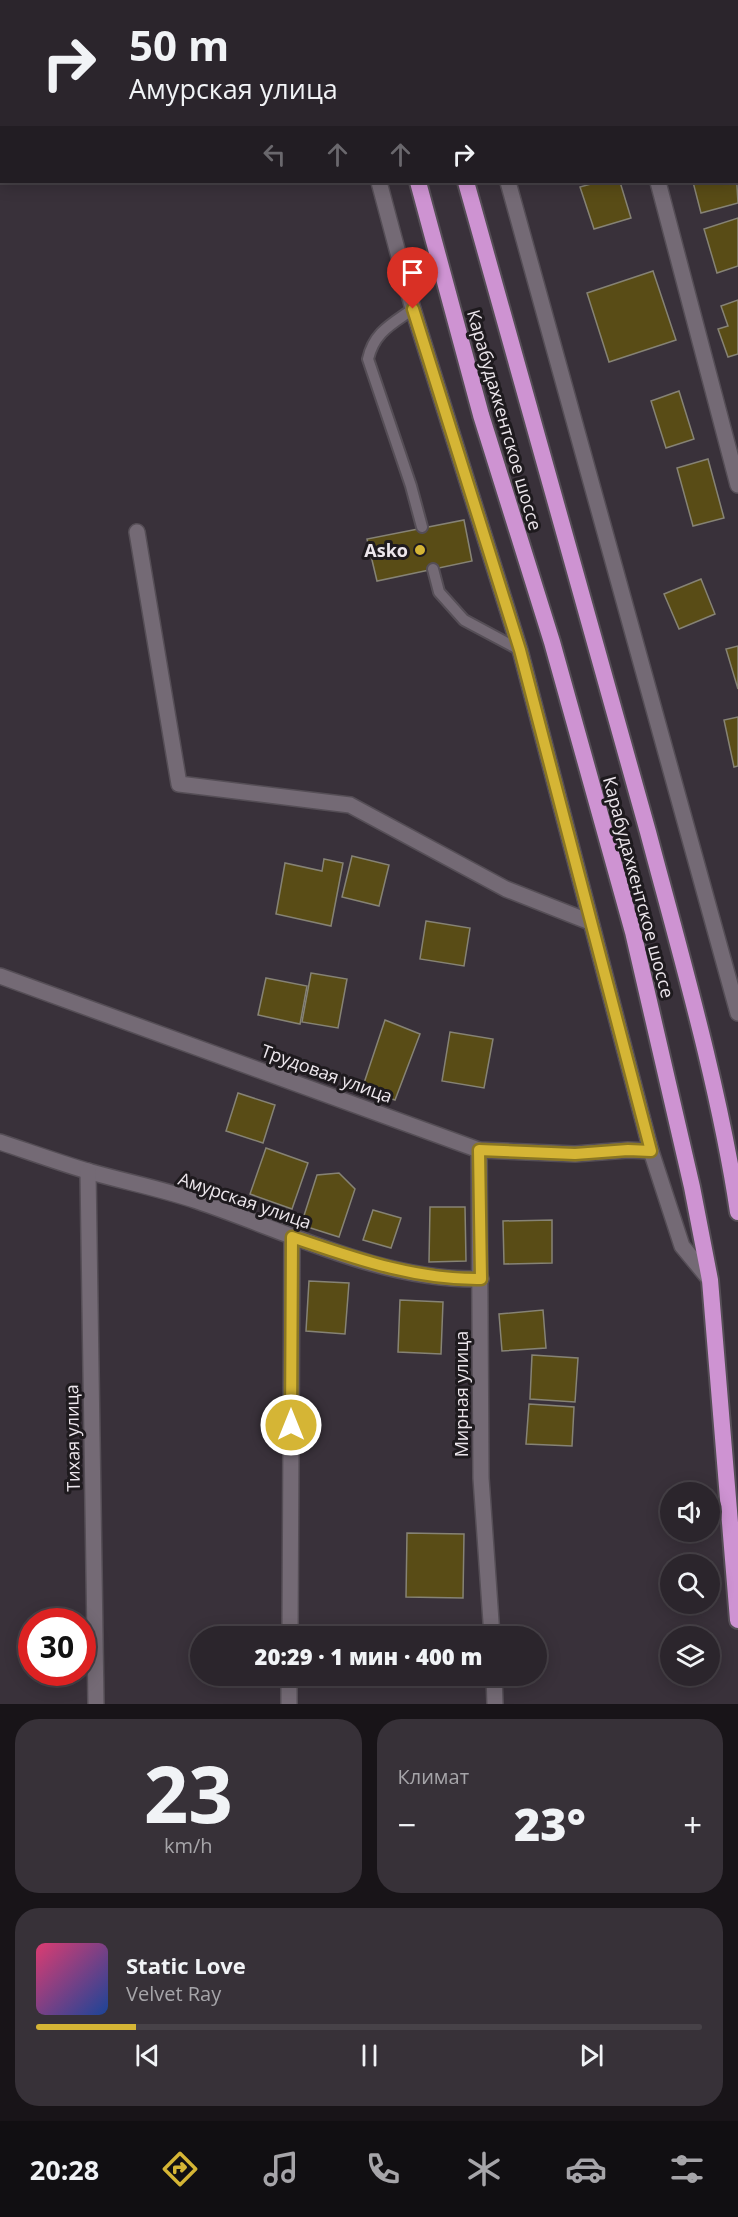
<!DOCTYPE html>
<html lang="ru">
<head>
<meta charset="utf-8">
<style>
	:root { --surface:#2b252c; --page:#373138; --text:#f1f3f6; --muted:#a6a5a9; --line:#474248; --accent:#d5b535 }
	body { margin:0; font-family:"Open Sans",sans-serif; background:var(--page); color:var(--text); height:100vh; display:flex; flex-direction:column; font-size:22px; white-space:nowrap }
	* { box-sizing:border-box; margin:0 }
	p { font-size:20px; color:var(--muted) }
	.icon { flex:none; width:33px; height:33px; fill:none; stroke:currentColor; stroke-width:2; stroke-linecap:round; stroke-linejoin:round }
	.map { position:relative; height:1704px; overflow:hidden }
	.side { display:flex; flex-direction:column; gap:15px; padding:15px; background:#181418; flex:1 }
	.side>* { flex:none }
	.hud { position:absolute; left:0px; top:0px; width:738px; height:183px; box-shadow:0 3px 15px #0003,0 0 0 2px var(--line); background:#2b252c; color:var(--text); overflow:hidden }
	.buttons { position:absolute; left:660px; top:1482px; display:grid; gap:12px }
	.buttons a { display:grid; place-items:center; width:60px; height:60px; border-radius:50%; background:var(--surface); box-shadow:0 3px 15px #0003,0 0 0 2px var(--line); font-size:30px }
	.speed { position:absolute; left:18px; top:1608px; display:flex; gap:12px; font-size:30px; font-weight:700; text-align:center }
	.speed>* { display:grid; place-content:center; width:78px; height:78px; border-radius:50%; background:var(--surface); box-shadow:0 3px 15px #0003,0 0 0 2px var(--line); line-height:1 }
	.speed .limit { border:9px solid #d22; background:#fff; color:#111 }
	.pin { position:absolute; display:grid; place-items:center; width:51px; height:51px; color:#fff; margin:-62px -26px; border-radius:50% 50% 50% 0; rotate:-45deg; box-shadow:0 0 6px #0007 }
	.pin .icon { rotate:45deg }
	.me { position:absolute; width:66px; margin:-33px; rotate:0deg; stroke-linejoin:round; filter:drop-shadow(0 0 4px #0008) }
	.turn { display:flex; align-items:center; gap:21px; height:126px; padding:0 30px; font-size:27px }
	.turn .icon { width:78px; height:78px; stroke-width:2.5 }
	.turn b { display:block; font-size:42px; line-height:51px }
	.lanes { display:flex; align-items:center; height:57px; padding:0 30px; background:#0003; justify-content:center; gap:30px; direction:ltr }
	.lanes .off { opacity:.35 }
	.big { font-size:45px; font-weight:800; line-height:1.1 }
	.side .tile { flex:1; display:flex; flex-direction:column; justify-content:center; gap:9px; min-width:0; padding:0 21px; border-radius:24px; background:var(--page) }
	.side .dial { align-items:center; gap:0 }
	.dial b { font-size:78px; line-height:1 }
	.song { display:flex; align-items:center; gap:18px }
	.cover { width:72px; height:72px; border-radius:9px; background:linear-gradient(135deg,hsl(340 70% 55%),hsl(220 70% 35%)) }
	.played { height:6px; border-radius:3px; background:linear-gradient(90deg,var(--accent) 15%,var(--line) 15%) }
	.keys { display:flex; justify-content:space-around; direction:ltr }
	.heat { display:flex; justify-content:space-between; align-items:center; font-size:33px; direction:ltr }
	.side .tiles { flex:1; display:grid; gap:15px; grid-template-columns:1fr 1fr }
	.tile:last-child { grid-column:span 2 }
	.trip { position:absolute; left:190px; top:1626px; width:357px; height:60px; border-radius:30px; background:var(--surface); box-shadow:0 3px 15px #0003,0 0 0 2px var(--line); font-weight:800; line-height:60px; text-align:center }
	.menu { display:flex; height:96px; justify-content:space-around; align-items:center; background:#110f12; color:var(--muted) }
	.menu .icon { width:42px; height:42px }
	.menu .selected { color:var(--accent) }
	.menu b { font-size:27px; color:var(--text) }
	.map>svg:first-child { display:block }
	.building { fill:#594c16; stroke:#868375; stroke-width:1.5 }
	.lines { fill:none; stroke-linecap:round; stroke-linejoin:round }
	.service-casing { stroke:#554e56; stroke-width:14 }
	.minor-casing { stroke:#554e56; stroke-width:18 }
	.trunk-casing { stroke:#554e56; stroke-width:20 }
	.service { stroke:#746a75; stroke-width:10 }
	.minor { stroke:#746a75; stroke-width:15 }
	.trunk { stroke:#ce93d2; stroke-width:16 }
	.route-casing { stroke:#8a7622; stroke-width:15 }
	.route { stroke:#d5b535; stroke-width:10 }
	.poi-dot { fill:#d5b535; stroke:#1e1a1e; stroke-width:2 }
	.labels { text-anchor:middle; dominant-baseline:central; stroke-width:6; stroke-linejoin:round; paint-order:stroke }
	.street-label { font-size:18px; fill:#ece6ec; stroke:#1e1a1e }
	.poi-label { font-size:18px; font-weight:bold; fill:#ece6ec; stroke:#1e1a1e; text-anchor:end }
</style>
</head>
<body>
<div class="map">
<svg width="738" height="1704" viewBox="0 0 738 1704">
	<rect width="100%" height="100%" fill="#39313a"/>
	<g class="building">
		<polygon points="736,169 738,203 701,213 693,182 736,182"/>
		<polygon points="598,182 620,182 631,218 594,229 580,187"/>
		<polygon points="738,218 738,266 717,273 704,229"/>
		<polygon points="653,271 676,340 609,362 587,293"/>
		<polygon points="738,300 738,354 728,357 718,329 728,326 721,306"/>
		<polygon points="679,391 694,439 666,448 651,401"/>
		<polygon points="708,459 724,518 693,526 677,468"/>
		<polygon points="464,520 472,561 377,581 367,539"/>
		<polygon points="701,579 715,614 679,629 664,594"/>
		<polygon points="738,646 738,689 726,649"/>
		<polygon points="738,717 738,766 734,767 724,720"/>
		<polygon points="352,856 389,865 379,906 342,897"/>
		<polygon points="324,859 343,863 331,926 276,914 285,863 322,871"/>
		<polygon points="426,921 470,928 464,966 420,959"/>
		<polygon points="311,973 347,979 338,1028 302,1022"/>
		<polygon points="266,978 307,986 300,1024 258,1015"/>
		<polygon points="385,1020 420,1034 395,1100 362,1089"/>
		<polygon points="450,1032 493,1039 484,1088 442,1081"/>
		<polygon points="238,1093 275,1105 263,1143 226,1131"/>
		<polygon points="266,1148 308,1163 292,1209 250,1194"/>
		<polygon points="339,1173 355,1189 339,1237 301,1225 317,1175"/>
		<polygon points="430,1207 465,1207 466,1261 429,1262"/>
		<polygon points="373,1210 401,1218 391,1248 363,1240"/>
		<polygon points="552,1220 552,1263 504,1264 503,1221"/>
		<polygon points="309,1281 349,1283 345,1334 306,1331"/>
		<polygon points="400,1300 443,1302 441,1354 398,1352"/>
		<polygon points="543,1310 546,1348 502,1351 499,1314"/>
		<polygon points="532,1355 578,1358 575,1402 530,1399"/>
		<polygon points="529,1404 574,1407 572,1446 526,1444"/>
		<polygon points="407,1533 464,1534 463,1598 406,1597"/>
	</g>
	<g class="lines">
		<defs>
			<g id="service">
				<path d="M413 309C392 324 374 332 368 359L411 486 422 527"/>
				<polyline points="433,569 439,592 464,620 520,650"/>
			</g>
			<g id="minor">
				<polyline points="329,0 330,2"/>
				<polyline points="458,0 458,2"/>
				<polyline points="611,0 611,2"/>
				<polyline points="379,182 413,309 520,650 651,1151 682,1246 710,1280"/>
				<polyline points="508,182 738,1013"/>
				<polyline points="658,182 738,485"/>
				<polyline points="137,532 179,784 350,805 506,889 590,922"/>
				<polyline points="0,976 479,1150 575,1154 628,1150 651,1151"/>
				<path d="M0 1142C30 1152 60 1163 91 1172 126 1182 162 1189 197 1201 289 1232 381 1281 481 1279"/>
				<polyline points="479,1150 481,1478 492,1636"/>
				<polyline points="88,1171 96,1704"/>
				<polyline points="290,1636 292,1237"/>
				<polyline points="494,1676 495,1704"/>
				<polyline points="289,1704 289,1676"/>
			</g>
			<g id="trunk">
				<polyline points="370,0 370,2"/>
				<polyline points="416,0 416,2"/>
				<polyline points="418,182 481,415 552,642 633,932 692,1187 710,1280 738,1620"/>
				<path d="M466 182C527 398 589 614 648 832 681 956 719 1086 738 1212"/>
			</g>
		</defs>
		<use href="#service" class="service-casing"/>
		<use href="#minor" class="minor-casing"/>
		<use href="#trunk" class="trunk-casing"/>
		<use href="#service" class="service"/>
		<use href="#minor" class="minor"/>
		<use href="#trunk" class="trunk"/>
	</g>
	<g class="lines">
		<defs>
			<path id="route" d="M291 1425 292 1237C354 1258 414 1280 481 1279L479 1150 575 1154 628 1150 651 1151 520 650 413 309"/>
		</defs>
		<use href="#route" class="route-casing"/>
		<use href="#route" class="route"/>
	</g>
	<circle class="poi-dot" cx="420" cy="550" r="6"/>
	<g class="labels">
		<g class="street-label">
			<text transform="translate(505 420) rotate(74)">Карабудахкентское шоссе</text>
			<text transform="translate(639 887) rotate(75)">Карабудахкентское шоссе</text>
			<text transform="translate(327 1073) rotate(20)">Трудовая улица</text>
			<text transform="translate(245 1200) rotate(19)">Амурская улица</text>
			<text transform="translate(461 1394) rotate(-90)">Мирная улица</text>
			<text transform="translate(72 1438) rotate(-91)">Тихая улица</text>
		</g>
		<g class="poi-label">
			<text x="408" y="550">Asko</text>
		</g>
	</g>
</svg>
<div class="buttons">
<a><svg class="icon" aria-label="sound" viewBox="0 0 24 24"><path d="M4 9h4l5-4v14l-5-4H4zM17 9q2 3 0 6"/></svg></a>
<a><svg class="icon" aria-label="search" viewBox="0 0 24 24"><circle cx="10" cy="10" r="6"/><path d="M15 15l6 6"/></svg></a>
<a><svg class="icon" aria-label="layers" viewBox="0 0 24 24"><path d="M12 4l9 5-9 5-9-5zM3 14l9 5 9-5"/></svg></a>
</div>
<div class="speed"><div class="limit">30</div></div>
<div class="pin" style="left:413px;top:309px;background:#d93025"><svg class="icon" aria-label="arrive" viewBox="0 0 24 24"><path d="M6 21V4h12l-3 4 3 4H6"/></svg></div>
<svg class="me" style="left:291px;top:1425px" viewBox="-20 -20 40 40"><circle r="17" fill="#d5b535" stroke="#fff" stroke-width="3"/><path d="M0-11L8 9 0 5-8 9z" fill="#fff"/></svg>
<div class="trip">20:29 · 1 мин · 400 m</div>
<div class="hud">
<div class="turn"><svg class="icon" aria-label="right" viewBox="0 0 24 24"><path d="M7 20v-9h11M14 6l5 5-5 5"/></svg><div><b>50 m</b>Амурская улица</div></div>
<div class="lanes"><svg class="icon off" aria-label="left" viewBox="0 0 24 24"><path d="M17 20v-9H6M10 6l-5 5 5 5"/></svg><svg class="icon off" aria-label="ahead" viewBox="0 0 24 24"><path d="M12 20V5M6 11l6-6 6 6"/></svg><svg class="icon off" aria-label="ahead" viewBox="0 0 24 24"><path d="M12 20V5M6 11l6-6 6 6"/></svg><svg class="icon" aria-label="right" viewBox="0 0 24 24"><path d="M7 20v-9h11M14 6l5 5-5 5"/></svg></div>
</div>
</div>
<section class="side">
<div class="tiles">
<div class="tile dial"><b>23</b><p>km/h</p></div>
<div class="tile"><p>Климат</p>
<div class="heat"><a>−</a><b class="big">23°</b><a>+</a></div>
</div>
<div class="tile">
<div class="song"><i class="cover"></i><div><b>Static Love</b><p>Velvet Ray</p></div></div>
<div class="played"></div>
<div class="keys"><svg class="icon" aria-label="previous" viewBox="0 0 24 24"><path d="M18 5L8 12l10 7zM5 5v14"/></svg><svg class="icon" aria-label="pause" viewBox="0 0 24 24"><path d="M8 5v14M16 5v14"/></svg><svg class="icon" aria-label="next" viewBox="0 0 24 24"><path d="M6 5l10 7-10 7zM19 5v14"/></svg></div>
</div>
</div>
</section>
<nav class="menu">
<b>20:28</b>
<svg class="icon selected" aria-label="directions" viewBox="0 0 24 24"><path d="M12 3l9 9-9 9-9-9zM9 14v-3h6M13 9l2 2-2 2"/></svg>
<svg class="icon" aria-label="music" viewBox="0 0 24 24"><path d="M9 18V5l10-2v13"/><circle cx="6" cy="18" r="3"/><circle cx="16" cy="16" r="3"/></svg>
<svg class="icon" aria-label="phone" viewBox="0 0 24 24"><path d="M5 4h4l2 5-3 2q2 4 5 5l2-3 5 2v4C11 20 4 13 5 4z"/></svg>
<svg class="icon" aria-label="climate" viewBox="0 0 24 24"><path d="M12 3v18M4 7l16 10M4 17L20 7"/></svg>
<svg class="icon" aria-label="car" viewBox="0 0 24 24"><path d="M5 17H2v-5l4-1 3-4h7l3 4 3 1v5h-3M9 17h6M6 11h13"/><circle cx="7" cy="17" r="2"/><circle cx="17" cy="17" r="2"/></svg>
<svg class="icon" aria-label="filters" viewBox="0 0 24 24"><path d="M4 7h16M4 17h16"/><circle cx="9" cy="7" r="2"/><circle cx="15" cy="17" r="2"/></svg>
</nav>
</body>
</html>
